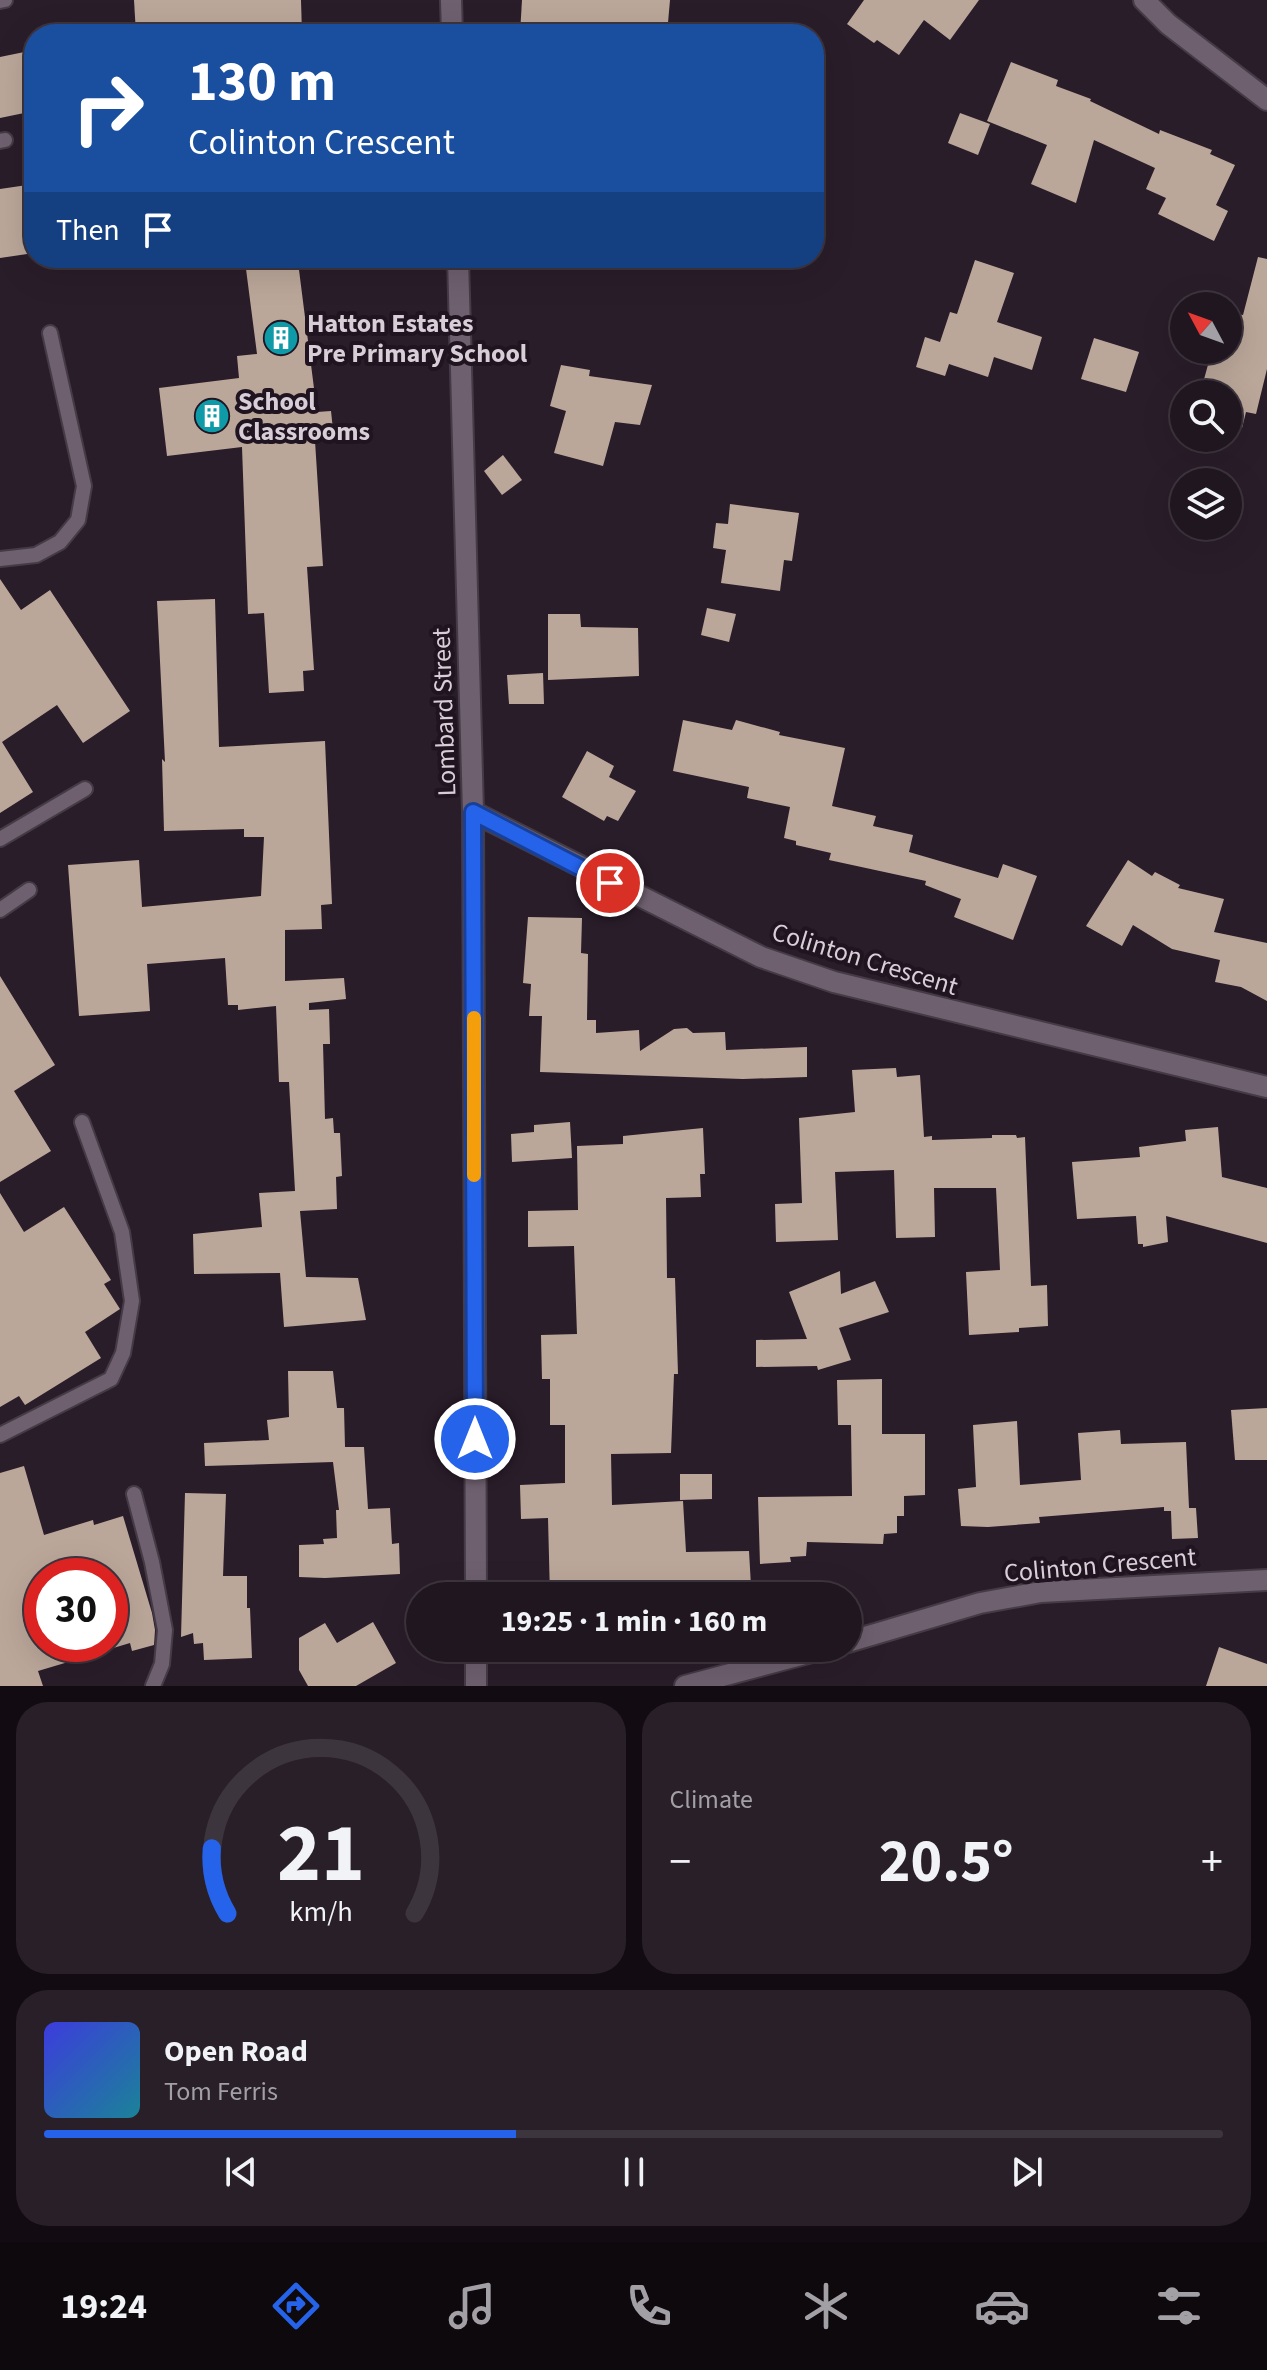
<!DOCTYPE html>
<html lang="en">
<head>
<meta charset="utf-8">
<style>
	:root { --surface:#201620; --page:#281f29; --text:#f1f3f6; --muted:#a29fa5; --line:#3d353e; --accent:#2563eb }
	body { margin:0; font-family:"Source Sans 3",sans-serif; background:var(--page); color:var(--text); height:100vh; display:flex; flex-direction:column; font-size:30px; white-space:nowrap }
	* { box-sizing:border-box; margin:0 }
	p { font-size:26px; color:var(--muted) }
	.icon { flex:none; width:44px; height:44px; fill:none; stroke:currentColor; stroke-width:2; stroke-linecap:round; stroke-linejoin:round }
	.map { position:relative; height:1686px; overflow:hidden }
	.details { display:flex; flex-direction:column; gap:16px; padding:16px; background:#120c12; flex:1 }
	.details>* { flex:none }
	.guide { position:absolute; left:24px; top:24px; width:800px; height:244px; border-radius:32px; box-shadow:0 8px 32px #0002,0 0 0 2px var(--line); background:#1a4fa0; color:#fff; overflow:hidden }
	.needle { width:52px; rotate:311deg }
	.buttons { position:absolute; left:1170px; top:292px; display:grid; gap:16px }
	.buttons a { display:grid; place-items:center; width:72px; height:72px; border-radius:50%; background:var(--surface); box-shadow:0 8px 32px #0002,0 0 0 2px var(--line); font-size:40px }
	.speed { position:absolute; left:24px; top:1558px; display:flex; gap:16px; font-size:40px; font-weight:700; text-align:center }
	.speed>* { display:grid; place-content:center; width:104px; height:104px; border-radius:50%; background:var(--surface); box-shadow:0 8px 32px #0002,0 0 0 2px var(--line); line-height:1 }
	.speed .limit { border:12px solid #d22; background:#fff; color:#111 }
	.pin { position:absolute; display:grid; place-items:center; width:68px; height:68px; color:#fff; margin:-34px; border:4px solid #fff; border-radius:50%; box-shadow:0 2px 8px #0007 }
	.me { position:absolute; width:88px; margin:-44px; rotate:0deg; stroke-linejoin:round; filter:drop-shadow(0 0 6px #0008) }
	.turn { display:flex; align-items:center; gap:28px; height:168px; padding:0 32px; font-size:36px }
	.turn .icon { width:104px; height:104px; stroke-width:2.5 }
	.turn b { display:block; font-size:56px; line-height:68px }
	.then { display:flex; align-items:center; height:76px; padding:0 32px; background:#0003; gap:16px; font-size:30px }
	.big { font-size:60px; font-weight:700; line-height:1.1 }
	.details .tile { flex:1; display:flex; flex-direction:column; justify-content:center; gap:12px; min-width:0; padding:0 28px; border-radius:32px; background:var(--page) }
	.details .dial { align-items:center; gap:0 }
	.dial svg { height:208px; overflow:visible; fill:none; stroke:var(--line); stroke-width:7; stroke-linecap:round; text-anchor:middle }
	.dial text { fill:var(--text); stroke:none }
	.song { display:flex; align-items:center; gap:24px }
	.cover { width:96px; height:96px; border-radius:12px; background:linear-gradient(135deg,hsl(240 70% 55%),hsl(190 70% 35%)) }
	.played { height:8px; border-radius:4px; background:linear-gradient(90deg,var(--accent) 40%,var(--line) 40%) }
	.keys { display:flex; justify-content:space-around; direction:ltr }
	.heat { display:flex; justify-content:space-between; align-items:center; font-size:44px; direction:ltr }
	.details .tiles { flex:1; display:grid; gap:16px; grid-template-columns:1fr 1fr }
	.tile:last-child { grid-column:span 2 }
	.trip { position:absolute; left:406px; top:1582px; width:456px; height:80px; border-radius:40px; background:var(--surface); box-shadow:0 8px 32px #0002,0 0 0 2px var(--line); font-weight:700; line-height:80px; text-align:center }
	.dock { display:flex; height:128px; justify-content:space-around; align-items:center; background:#0d090d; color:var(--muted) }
	.dock .icon { width:56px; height:56px }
	.dock .selected { color:var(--accent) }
	.dock b { font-size:36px; color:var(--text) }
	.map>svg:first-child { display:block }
	.building { fill:#bba79a }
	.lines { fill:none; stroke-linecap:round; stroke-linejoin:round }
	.lane-casing { stroke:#453b46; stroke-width:18 }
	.street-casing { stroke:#453b46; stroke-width:24 }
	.lane { stroke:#6f606f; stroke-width:14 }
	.street { stroke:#6f606f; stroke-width:20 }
	.route-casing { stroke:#184099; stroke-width:20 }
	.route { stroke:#2563eb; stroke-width:14 }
	.slow { stroke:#f59e0b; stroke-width:14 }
	.labels { text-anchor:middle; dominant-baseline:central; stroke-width:8; stroke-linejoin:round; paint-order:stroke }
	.poi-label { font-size:26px; font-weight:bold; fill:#d7ced7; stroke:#201421; text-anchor:start }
	.street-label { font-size:26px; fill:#d7ced7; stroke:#201421 }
</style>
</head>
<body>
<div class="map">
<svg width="1267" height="1686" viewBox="0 0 1267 1686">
	<rect width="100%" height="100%" fill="#2a1d2a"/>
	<g class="building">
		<polygon points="134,0 301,0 302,34 136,34"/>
		<polygon points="522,0 670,0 667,34 520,34"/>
		<polygon points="864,0 979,0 950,40 924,20 899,55 877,40 874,43 847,24"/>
		<polygon points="34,50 34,111 0,118 0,57"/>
		<polygon points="1011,62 1058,80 1056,86 1091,99 1090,101 1159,134 1160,130 1212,150 1210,154 1235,165 1216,205 1228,211 1214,241 1158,214 1166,198 1146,189 1155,168 1094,140 1076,203 1031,184 1047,145 987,121"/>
		<polygon points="960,113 990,124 978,155 948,143"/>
		<polygon points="34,184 34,253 0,258 0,189"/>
		<polygon points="1258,257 1267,259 1267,369 1256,414 1246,412 1242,428 1228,424 1228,394 1200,394 1212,350 1228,350 1228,312 1243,315"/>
		<polygon points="975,260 1014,273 997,322 1042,337 1032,370 994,357 988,377 949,364 945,376 916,367 925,337 940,342 950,312 957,314"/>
		<polygon points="298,262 317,412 331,411 334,439 315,441 323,566 307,567 314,670 303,671 304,691 269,693 264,613 248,614 242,447 167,456 159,388 239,378 237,356 257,354 246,269"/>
		<polygon points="1094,338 1139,352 1126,392 1081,379"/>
		<polygon points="561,365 590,370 589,376 652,385 640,425 615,422 603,466 554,453 566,411 550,406"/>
		<polygon points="503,455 522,480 502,495 484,471"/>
		<polygon points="730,504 799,513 792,561 784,560 780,591 721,583 726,550 713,548 716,523 728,524"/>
		<polygon points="0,579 21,610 50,590 130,711 83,743 57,705 2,742 33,792 0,813"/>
		<polygon points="215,599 219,747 325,741 332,904 321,905 322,929 285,930 285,981 344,978 346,999 309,1003 309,1010 329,1009 330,1044 323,1044 325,1119 333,1118 334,1133 340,1133 342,1176 336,1177 337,1209 300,1211 306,1277 358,1278 366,1320 284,1327 280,1273 194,1274 193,1234 262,1227 259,1193 295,1191 289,1082 279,1082 276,1006 238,1010 238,1005 228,1005 225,958 147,964 150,1011 79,1016 68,865 139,860 142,907 261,896 264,837 244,837 244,829 164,831 162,759 165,762 157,601"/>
		<polygon points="707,608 736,614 729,642 701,635"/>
		<polygon points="548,614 580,614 581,627 638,628 639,676 548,680"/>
		<polygon points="543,673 544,704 509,704 507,675"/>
		<polygon points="683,720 732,730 736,720 780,732 779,735 845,748 832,806 876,816 873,826 913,835 909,852 998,878 1003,864 1037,876 1013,940 954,917 961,899 925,885 926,881 829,860 831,853 796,845 796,841 784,838 790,807 747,798 749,787 673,771"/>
		<polygon points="587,751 614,766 609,777 636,791 618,821 607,816 604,821 562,797"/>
		<polygon points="1128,860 1152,876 1155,872 1180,885 1178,888 1224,899 1214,932 1267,943 1267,1001 1241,987 1215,982 1220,960 1172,949 1133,925 1122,946 1086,926"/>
		<polygon points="528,917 582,918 581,953 588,954 587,1020 596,1020 596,1033 639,1030 640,1051 674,1029 687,1028 693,1033 725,1032 726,1050 807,1047 807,1077 743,1079 540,1072 542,1016 529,1016 531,984 523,983"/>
		<polygon points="0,976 55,1065 14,1091 51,1151 0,1182"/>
		<polygon points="896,1068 897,1077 920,1075 924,1137 932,1136 932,1140 992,1138 992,1135 1016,1135 1017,1138 1025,1137 1031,1286 1047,1285 1048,1326 1019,1328 1019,1332 969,1335 966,1272 1000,1270 996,1188 934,1188 935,1237 896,1238 894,1170 835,1172 838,1240 776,1242 775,1204 802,1203 799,1118 855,1112 852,1070"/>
		<polygon points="570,1122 572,1158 512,1162 511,1134 534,1132 534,1125"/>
		<polygon points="1218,1127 1222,1177 1267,1188 1267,1243 1166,1216 1168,1242 1143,1247 1143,1244 1138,1244 1136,1216 1077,1219 1072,1162 1140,1157 1139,1147 1186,1141 1185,1130"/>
		<polygon points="703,1128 705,1174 700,1174 701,1197 666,1198 667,1278 675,1278 678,1374 674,1374 671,1453 611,1454 612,1505 683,1501 686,1552 749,1551 751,1586 737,1587 738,1591 687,1593 687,1596 550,1596 548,1518 521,1519 520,1485 565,1483 565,1425 550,1425 550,1379 542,1379 541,1335 577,1334 574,1246 528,1247 528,1211 578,1210 577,1146 623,1144 623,1136"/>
		<polygon points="0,1193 24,1232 64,1207 111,1280 104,1284 120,1309 85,1332 101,1358 25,1405 19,1396 0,1407"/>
		<polygon points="840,1271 841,1294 875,1281 889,1312 839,1328 851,1360 818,1370 817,1366 756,1367 756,1340 807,1339 789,1292"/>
		<polygon points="288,1371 333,1371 337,1408 344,1408 345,1447 364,1447 368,1509 390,1508 392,1544 399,1543 400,1574 325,1578 299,1577 299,1545 324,1544 323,1539 337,1538 336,1510 339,1510 333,1462 205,1466 204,1443 269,1440 267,1420 289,1417"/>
		<polygon points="882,1379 882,1434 925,1434 925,1495 904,1496 904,1516 897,1516 897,1533 884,1534 883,1544 807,1542 806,1556 790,1557 791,1562 760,1564 758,1497 852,1496 851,1425 838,1425 837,1380"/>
		<polygon points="1267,1408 1267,1460 1235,1460 1231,1410"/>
		<polygon points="1017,1421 1020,1485 1081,1480 1078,1433 1120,1430 1121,1444 1186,1442 1189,1508 1196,1508 1198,1538 1172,1539 1171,1511 1164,1511 1164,1507 1039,1517 1040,1523 988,1527 961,1526 958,1489 976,1487 973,1425"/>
		<polygon points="24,1466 44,1535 93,1520 94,1525 123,1516 152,1613 155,1630 154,1645 132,1651 130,1643 110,1649 110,1576 42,1576 42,1644 104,1644 105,1651 38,1671 43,1686 0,1686 0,1473"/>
		<polygon points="680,1474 712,1474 712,1499 680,1500"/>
		<polygon points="185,1493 226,1494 223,1576 247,1576 247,1608 250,1608 252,1658 204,1660 203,1643 194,1644 193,1633 181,1637"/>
		<polygon points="373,1622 396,1663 356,1686 308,1686 299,1670 299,1638 325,1623 337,1643"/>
		<polygon points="1219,1647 1267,1664 1267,1686 1206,1686"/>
	</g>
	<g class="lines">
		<defs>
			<g id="lane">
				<polyline points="0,1 5,0"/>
				<polyline points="0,141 5,140"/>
				<polyline points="0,559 36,555 60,542 78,520 84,486 50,333"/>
				<polyline points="0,839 85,789"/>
				<polyline points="0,910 29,890"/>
				<polyline points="0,1435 111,1379 123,1353 132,1301 122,1232 82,1122"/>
				<polyline points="134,1494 152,1562 165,1630 162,1664 153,1686"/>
			</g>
			<g id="street">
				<polyline points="451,0 452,34"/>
				<polyline points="1144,0 1168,24 1267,100"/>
				<polyline points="458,258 473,812 476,1596"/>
				<polyline points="473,812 761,957 834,982 1267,1087"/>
				<polyline points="848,1642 980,1603 1041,1592 1267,1580"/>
				<polyline points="476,1648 476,1686"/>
				<polyline points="685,1686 827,1648"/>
			</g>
		</defs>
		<use href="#lane" class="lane-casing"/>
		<use href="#street" class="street-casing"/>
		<use href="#lane" class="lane"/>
		<use href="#street" class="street"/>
	</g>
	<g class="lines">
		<defs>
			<polyline id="route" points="475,1439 473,812 610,883"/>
		</defs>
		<use href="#route" class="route-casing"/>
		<use href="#route" class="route"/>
		<polyline class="slow" points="474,1018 474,1175"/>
	</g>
	<defs>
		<symbol id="building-disc" viewBox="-11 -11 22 22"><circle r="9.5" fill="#0f9aa8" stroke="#201421"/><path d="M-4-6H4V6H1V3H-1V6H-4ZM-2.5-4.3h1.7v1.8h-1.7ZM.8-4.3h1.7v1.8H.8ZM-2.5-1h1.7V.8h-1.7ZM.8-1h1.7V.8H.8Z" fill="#fff"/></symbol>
	</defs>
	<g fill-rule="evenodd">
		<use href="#building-disc" x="261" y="318" width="40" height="40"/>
		<use href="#building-disc" x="192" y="396" width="40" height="40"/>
	</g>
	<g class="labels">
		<g class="poi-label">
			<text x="307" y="323">Hatton Estates<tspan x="307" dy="30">Pre Primary School</tspan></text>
			<text x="238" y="401">School<tspan x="238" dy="30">Classrooms</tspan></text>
		</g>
		<g class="street-label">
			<text transform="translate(444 712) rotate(-92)">Lombard Street</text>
			<text transform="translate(865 959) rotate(17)">Colinton Crescent</text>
			<text transform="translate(1100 1565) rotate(-5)">Colinton Crescent</text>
		</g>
	</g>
</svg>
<div class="buttons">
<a><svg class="needle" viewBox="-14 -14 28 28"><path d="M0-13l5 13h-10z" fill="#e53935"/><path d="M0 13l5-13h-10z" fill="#a29fa5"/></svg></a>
<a><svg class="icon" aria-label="search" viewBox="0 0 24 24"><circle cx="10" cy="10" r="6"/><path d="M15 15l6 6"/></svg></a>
<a><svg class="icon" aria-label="layers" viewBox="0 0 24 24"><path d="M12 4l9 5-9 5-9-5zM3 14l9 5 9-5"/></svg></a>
</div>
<div class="speed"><div class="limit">30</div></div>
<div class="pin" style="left:610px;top:883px;background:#d93025"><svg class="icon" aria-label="arrive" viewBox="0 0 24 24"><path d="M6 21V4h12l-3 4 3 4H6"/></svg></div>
<svg class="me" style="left:475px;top:1439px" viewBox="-20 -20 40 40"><circle r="17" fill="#2563eb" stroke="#fff" stroke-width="3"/><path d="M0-11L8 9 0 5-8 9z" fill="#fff"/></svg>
<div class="trip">19:25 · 1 min · 160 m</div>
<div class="guide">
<div class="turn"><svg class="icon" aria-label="right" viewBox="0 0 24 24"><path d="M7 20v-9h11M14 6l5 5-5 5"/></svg><div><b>130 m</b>Colinton Crescent</div></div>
<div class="then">Then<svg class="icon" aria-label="arrive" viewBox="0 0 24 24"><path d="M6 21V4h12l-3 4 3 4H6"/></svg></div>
</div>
</div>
<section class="details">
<div class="tiles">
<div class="tile dial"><svg viewBox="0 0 100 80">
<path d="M14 69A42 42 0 1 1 86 69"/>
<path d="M14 69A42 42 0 0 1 8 44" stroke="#2563eb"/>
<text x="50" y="56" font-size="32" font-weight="700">21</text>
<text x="50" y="72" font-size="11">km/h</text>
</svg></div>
<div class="tile"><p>Climate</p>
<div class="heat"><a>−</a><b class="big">20.5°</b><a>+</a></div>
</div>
<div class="tile">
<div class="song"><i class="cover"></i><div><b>Open Road</b><p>Tom Ferris</p></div></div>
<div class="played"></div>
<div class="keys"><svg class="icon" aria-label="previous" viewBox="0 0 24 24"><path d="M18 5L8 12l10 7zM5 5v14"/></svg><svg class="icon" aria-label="pause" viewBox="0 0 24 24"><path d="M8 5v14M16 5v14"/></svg><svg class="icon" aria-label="next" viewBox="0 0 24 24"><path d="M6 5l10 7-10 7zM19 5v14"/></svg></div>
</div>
</div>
</section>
<nav class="dock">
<b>19:24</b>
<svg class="icon selected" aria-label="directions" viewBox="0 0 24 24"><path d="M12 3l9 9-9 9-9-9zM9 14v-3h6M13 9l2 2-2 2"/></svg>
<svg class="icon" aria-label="music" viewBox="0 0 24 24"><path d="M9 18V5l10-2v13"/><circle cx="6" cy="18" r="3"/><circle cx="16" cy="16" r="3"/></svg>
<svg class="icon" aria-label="phone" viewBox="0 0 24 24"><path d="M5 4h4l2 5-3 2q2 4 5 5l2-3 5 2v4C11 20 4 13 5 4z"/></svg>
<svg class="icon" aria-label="climate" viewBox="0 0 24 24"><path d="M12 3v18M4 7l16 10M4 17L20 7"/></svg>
<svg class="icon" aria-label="car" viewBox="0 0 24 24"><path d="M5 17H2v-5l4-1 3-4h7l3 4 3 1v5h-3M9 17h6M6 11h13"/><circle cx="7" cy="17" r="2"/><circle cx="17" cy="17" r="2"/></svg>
<svg class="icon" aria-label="filters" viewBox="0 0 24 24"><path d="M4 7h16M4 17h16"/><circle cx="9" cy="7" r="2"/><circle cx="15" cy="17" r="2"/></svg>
</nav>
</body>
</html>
